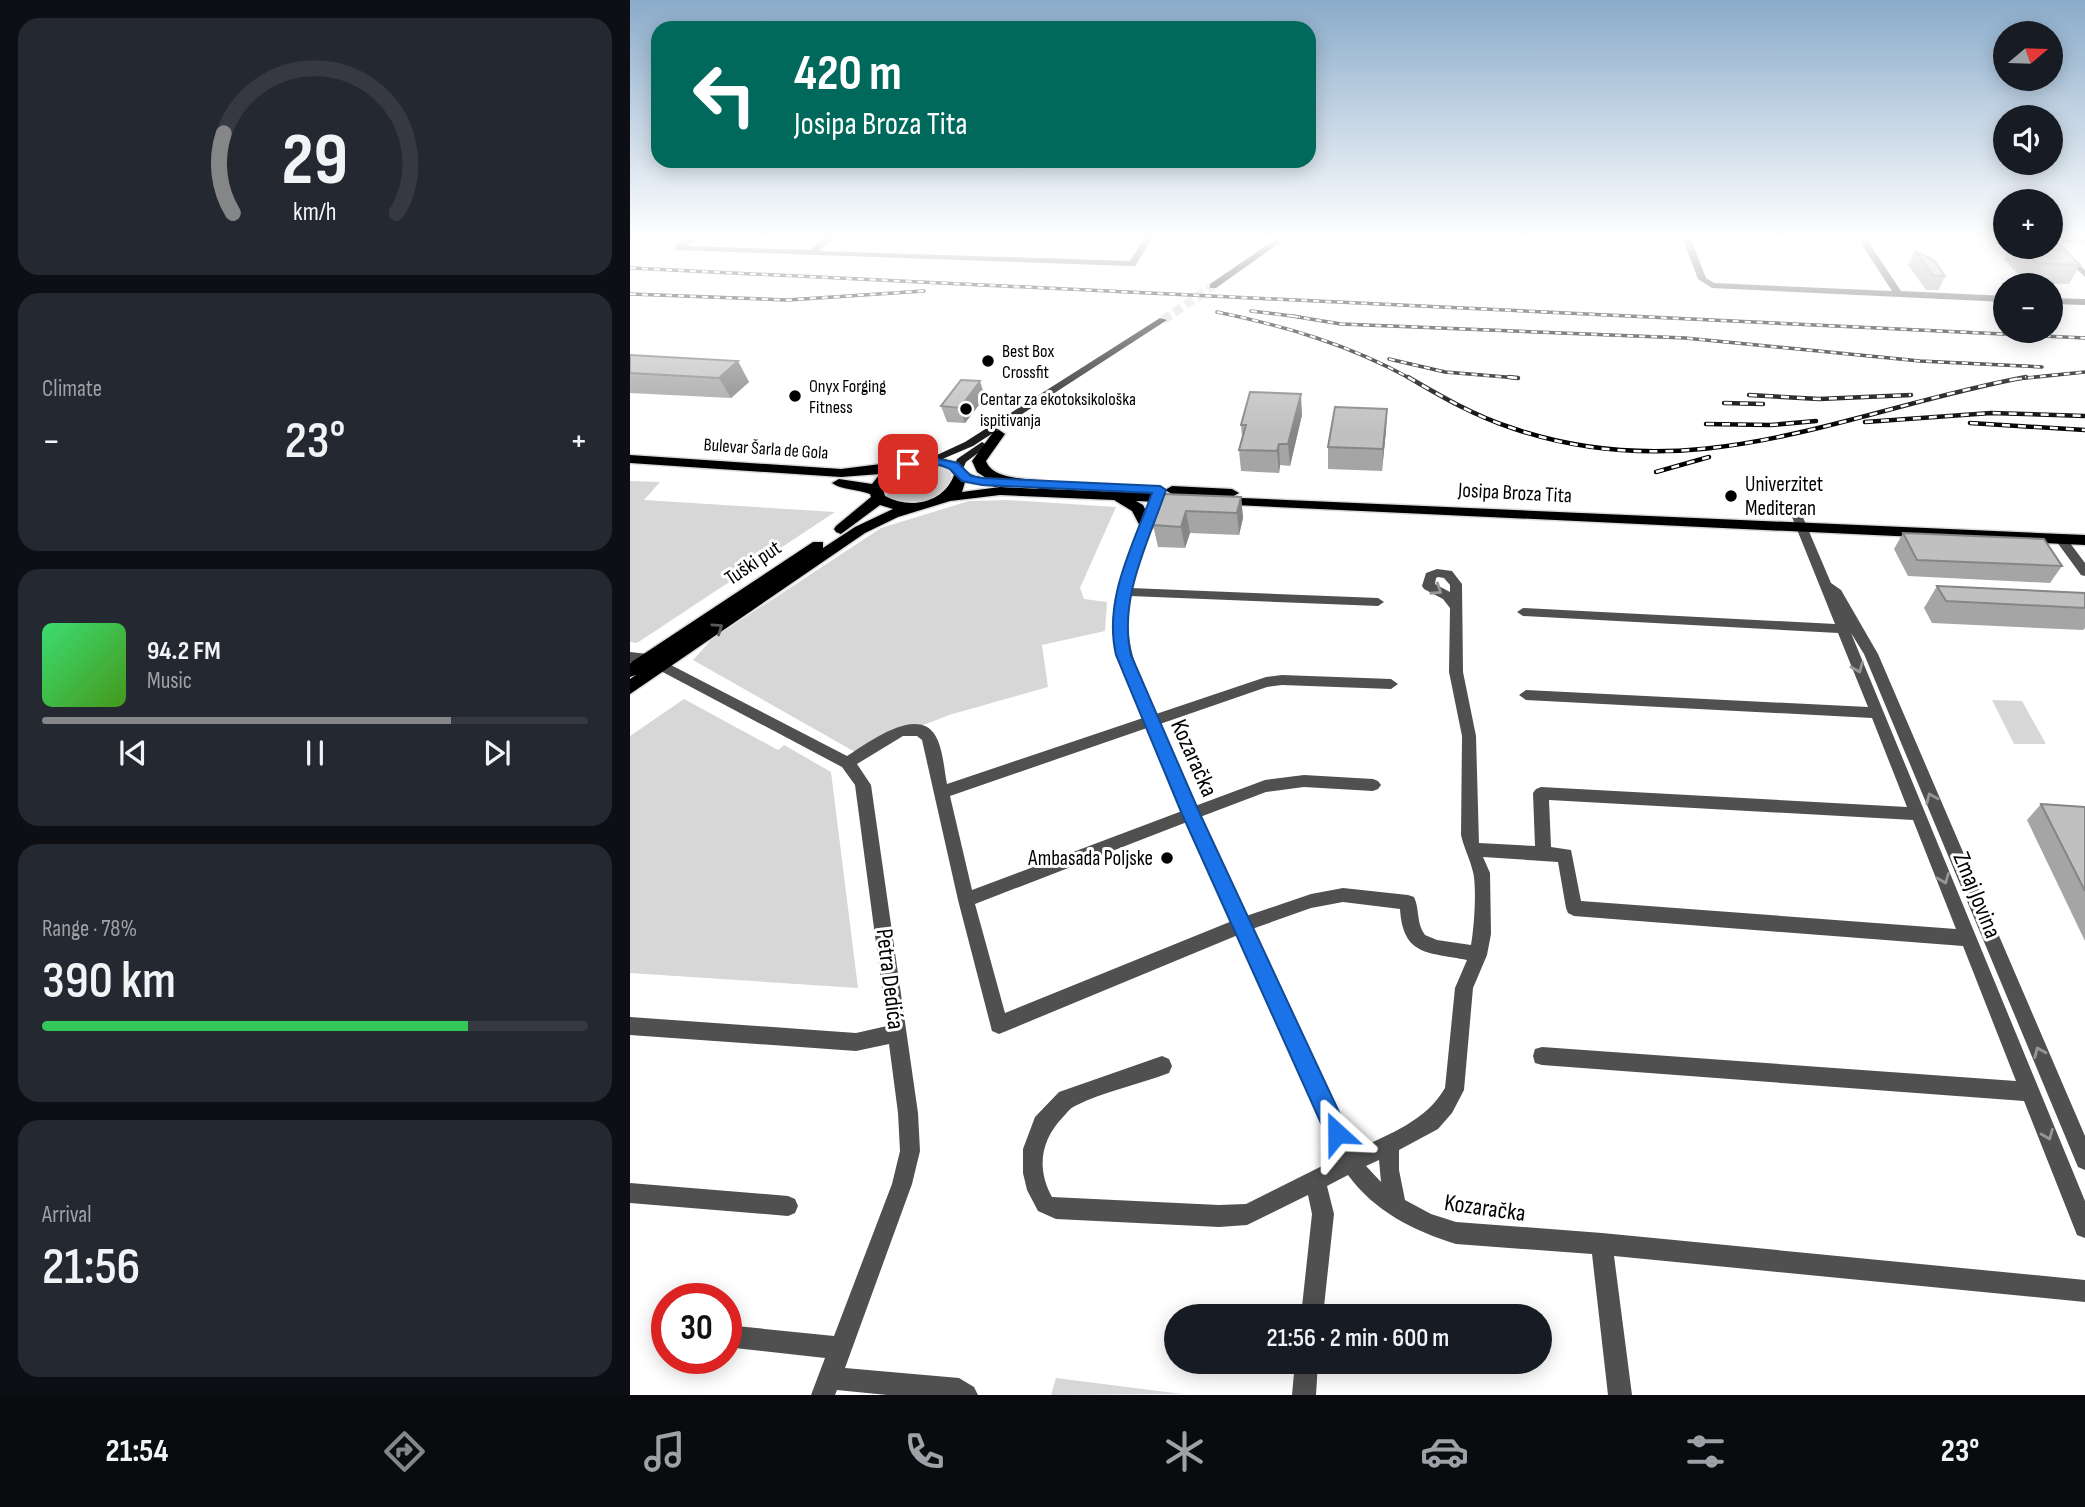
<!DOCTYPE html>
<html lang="en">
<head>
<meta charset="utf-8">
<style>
	:root { --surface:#171b24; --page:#242831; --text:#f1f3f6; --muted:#9ea1a6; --line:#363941; --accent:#858687 }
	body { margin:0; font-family:"Sofia Sans Condensed",sans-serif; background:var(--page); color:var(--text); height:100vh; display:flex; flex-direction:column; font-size:26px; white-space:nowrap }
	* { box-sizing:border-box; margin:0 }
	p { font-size:23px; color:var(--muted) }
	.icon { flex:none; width:38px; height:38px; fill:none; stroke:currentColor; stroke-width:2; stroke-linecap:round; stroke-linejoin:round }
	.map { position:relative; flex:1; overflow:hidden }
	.side { display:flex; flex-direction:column; gap:18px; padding:18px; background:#0d0f14; width:630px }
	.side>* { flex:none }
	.guide { position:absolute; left:21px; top:21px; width:665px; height:147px; border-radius:21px; box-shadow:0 4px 18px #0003; background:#00695c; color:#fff; overflow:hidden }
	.needle { width:46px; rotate:71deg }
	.controls { position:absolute; left:1363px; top:21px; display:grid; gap:14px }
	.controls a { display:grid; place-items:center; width:70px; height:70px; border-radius:50%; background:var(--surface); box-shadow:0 4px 18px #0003; font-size:35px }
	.speed { position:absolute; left:21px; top:1283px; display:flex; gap:14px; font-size:35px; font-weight:700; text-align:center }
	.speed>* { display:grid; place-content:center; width:91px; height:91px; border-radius:50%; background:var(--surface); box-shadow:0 4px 18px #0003; line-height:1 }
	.speed .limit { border:10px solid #d22; background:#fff; color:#111 }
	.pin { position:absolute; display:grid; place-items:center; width:60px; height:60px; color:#fff; margin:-30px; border-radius:14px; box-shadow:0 4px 10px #0006 }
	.me { position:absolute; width:77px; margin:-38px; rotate:336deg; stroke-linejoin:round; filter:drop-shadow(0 0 5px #0008) }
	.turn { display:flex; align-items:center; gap:24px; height:147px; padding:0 28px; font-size:32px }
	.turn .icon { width:91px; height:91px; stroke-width:2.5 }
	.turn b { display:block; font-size:49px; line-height:60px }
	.big { font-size:52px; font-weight:600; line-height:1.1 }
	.side .tile { flex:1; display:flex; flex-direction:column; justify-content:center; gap:10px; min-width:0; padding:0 24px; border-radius:21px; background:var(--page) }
	.side .dial { align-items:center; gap:0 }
	.dial svg { height:182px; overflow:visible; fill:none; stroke:var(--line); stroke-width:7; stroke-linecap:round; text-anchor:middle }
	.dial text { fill:var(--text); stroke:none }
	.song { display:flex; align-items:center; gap:21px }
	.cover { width:84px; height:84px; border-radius:10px; background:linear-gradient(135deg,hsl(140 70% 55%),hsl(100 70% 35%)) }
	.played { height:7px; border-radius:4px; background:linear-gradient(90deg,var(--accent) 75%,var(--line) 75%) }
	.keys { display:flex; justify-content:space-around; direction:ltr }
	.heat { display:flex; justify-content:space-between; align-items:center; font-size:38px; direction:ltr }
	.charge { height:10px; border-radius:5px; background:linear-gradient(90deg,#34c759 78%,var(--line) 0) }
	.trip { position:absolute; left:534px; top:1304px; width:388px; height:70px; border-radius:35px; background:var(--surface); box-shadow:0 4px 18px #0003; font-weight:600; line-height:70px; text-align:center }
	.menu { display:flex; height:112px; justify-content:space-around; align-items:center; background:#090b0e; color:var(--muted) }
	.menu .icon { width:49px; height:49px }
	.menu .selected { color:var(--accent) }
	.menu b { font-size:32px; color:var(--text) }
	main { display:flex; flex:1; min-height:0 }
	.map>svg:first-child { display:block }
	.green { fill:#d7d7d7 }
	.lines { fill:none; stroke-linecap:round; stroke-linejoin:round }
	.secondary-tunnel { stroke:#d9d9d9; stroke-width:9; stroke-dasharray:9 4.5; stroke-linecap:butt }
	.primary-casing { stroke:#dbdbdb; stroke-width:3 }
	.minor { fill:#505050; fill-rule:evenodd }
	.tertiary { fill:#505050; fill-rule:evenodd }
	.secondary { fill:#1d1d1d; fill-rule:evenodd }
	.primary { fill:#000; fill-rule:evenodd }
	.rail-far1-casing { stroke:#000; stroke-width:3.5 }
	.rail-casing { stroke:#000; stroke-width:4.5 }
	.rail-far1 { stroke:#fff; stroke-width:2; stroke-dasharray:6; stroke-linecap:butt }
	.rail { stroke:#fff; stroke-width:2.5; stroke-dasharray:8; stroke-linecap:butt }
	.wall { fill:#a5a5a5 }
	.shaded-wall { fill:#868686 }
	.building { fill:#c0c0c0; stroke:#868686; stroke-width:2 }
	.oneway { stroke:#969696 }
	.oneway2 { stroke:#595959 }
	.route { fill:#1a73e8; stroke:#114b97; stroke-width:2 }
	.poi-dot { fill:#000; stroke:#fff; stroke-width:2.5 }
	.labels { text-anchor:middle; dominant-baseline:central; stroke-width:6; stroke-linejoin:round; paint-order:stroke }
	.far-poi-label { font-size:18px; fill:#000; stroke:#fff; text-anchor:start }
	.far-street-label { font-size:18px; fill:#000; stroke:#fff }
	.poi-label { font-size:21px; fill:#000; stroke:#fff; text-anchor:start }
	.street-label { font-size:21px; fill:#000; stroke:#fff }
	.near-street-label { font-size:24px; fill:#000; stroke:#fff }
</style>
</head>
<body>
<main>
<section class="side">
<div class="tile dial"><svg viewBox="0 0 100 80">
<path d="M14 69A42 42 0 1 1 86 69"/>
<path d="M14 69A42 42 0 0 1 10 34" stroke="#858687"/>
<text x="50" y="56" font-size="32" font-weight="700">29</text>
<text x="50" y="72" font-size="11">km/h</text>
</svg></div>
<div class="tile"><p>Climate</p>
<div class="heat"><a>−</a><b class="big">23°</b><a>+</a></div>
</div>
<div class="tile">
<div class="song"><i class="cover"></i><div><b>94.2 FM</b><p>Music</p></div></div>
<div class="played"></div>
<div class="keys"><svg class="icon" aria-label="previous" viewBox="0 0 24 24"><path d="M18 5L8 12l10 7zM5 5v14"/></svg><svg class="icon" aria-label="pause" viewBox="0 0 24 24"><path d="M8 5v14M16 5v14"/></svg><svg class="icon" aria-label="next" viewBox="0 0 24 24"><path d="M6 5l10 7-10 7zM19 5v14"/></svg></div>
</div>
<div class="tile"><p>Range · 78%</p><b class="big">390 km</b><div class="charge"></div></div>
<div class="tile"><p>Arrival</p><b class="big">21:56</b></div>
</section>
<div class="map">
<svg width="1455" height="1395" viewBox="0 0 1455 1395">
	<rect width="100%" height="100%" fill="#fff"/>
	<g class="green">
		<path d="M299 465 316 469 321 473C328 501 274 508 257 496L256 484C267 471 283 466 299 465Z"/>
		<polygon points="0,481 30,482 14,500 205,512 7,643 0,642"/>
		<polygon points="378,500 486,507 450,588 454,599 477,602 475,631 412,645 418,687 319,715 225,752 63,660 82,639 251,528 339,501"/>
		<polygon points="54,699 148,750 154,745 201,772 228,988 0,973 0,736"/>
		<polygon points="1362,700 1392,701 1416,744 1384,744"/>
		<polygon points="426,1378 552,1394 421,1395"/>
	</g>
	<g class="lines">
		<polyline class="secondary-tunnel" points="533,320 583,286"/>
		<defs>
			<g id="primary">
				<path d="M369 430 375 434 356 461C363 481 402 478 420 482L422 485 416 489 542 494 535 490 542 486 602 489 609 493 602 497 557 495 563 499 556 503 506 501 513 505 524 527 517 532 512 530 502 511 484 500 370 495 320 501 268 517 235 533 0 694V679L6 675 0 677V663L183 542H193V548L225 527 263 509 250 505 211 534 206 532 204 529 206 526 241 497 240 494C228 489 211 490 202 483L209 479 242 484 250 474 211 477 0 463V455L211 469 307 457 329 463 336 472 345 476 356 478 347 472 342 461 364 431ZM306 465 319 469 324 475C314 503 280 510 255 496L253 489C266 470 284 465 306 465ZM335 482 367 487 374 482 411 489 370 487 332 492Z"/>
				<polygon points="588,497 1455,535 1455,545 583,504 581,501"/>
			</g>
		</defs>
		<use href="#primary" class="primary-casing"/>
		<g class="minor">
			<polygon points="58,237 67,237 56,246 180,250 195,237 204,237 189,251 500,261 515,237 523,237 505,266 502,266 45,250 45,246"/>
			<polygon points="1052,237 1060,237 1076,278 1084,283 1262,291 1227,237 1235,237 1271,291 1376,296 1376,302 1082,288 1068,279"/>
			<polygon points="1421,239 1455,270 1455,277 1421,245"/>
			<polygon points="1421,298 1455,299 1455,305 1421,304"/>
			<path d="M530 487 536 490 513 550 501 588 748 598 754 602 748 606 500 596C493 646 507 670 526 714L636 677 652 675 761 679 768 684 761 689 652 685 637 687 530 724 565 806 635 780 674 775 743 779 748 781 751 785 748 789 743 791 674 787 636 792 570 817 616 916 681 894 713 888 778 895 784 897C790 910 786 923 795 935L807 940 841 945C844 929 847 887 843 872 840 859 834 848 831 835L832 736 819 672 820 608 813 599 794 589 792 586 796 573 807 569 822 571 832 584 833 672 846 736 849 843 905 846 903 793 906 789 911 787 1277 807 1242 718 896 700 889 695 896 690 1238 707 1208 633 893 616 887 612 893 608 1205 624 1162 517 1168 513 1172 515 1201 583 1211 590 1248 654 1455 1136V1170L1448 1167 1234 654 1221 633 1455 1201V1238L1447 1235 1394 1101 912 1065 905 1063 903 1056 905 1049 912 1047 1386 1081 1333 946 944 916 938 913 936 908 928 862 853 857 860 873 861 934 857 955 843 988 834 1090 822 1113 808 1129 769 1150V1170L775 1200 801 1214 826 1222 972 1233 1455 1280V1302L984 1256 1002 1395H978L962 1254 826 1244C784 1231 744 1211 718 1175L697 1186 704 1214 693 1316H671L682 1214 678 1195 617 1225 589 1227 426 1219 408 1211 397 1190 393 1173V1149L405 1117 429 1092 532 1056 539 1059 542 1066 539 1073C508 1085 474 1091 445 1106 440 1108 437 1113 433 1117 411 1140 406 1168 422 1197L589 1205 616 1204 708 1158 608 935 369 1034 362 1031 328 900 292 740 287 736H273L227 764 241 785 288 1113 290 1151 282 1184 215 1368 329 1378 344 1387 348 1395H257L207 1390 205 1395H181L195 1358 96 1347V1325L204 1336 262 1184 270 1151 268 1113 259 1044 226 1051 0 1035V1017L226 1033 257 1026 225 785 212 767 27 669 25 666 27 663H37L217 756C236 744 287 705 305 735 313 748 314 769 317 784L513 718C505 697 491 674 487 652 475 596 504 542 524 490ZM808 577 814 578 820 585V592L805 584 806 578ZM517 728 552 811 342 890 320 796ZM919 800 1283 820 1326 929 951 901 941 850 921 847ZM557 822 602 921 375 1013 345 904ZM713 902 770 909C773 957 799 952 837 960L825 988 815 1088C795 1122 760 1133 726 1150L622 929 681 908ZM749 1160 751 1182 736 1166Z"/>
			<polygon points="1430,534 1434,535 1455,563 1455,576 1451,575 1424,538"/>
			<polygon points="0,652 18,654 25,659 18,664 0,662"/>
			<polygon points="0,1183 158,1196 165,1199 168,1206 165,1213 158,1216 0,1203"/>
			<polygon points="665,1362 688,1362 686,1395 662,1395"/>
		</g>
		<g class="tertiary">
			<polygon points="1360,237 1376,237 1376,240"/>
			<polygon points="1421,237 1455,239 1455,243 1421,241"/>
		</g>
		<g class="secondary">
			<polygon points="649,237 658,237 586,288 580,288 580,284"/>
			<polygon points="530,318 537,320 343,446 303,463 299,464 294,461 335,442"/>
			<polygon points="352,442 357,445 356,447 336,462 332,471 324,471 323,469 327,459"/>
		</g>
		<use href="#primary" class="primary"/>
		<defs>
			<g id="rail-far1">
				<polyline points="0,268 1455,338"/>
				<polyline points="0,294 157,300 294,291"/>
				<polyline points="621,311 670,317"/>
				<path d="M587 312C655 326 720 345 781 379"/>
				<polyline points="662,316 711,324 1055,338 1290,361 1412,367"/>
				<polyline points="759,359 815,372 888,378"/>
				<polyline points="1386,379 1455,372"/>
			</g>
			<g id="rail">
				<path d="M778 377C812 397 845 416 882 428 1066 491 1218 410 1396 377"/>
				<polyline points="879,377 888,378"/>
				<polyline points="1119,395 1189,399 1281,395"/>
				<polyline points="1094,403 1133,404"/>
				<polyline points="1235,422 1361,413 1455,416"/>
				<polyline points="1340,423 1455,430"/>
				<polyline points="1076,424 1141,425 1186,421"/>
				<polyline points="1026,472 1079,457"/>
			</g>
		</defs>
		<use href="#rail-far1" class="rail-far1-casing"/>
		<use href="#rail" class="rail-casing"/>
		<use href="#rail-far1" class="rail-far1"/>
		<use href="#rail" class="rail"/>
	</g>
	<g class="wall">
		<polygon points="1380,247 1421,247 1450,265 1439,284 1396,283 1374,259"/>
		<polygon points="1285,251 1315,276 1309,290 1296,290 1278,265"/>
		<polygon points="0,355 119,382 101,398 0,393"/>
		<polygon points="355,397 335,423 317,422 311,406"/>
		<polygon points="672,415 660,466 650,465 649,473 611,471 609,450 612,437 611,425"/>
		<polygon points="756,430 752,471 698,469 698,447"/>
		<polygon points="534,494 611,497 613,518 609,535 560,533 555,548 528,547 523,525"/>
		<polygon points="1273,533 1432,566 1420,583 1278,576 1264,549"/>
		<polygon points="1307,586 1455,593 1455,628 1453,630 1302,623 1294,608"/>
		<polygon points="1411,804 1455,807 1455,941 1397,820"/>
	</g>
	<g class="shaded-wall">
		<polygon points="108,361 119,382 101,398 89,378"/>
		<polygon points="350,381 355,397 335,423 330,408"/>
		<polygon points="671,394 672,415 660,466 658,444"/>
		<polygon points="757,409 756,430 752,471 753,449"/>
		<polygon points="649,444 650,465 649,473 647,451"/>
		<polygon points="611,497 613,518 609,535 607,513"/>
		<polygon points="556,511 560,533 555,548 551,527"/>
	</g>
	<g class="building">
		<polygon points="1421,241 1426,241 1450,265 1406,263 1390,247 1421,247"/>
		<polygon points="1285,251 1304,260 1315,276 1303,275"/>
		<polygon points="0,355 108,361 89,378 0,373"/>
		<polygon points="331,380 350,381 330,408 311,406"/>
		<polygon points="620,392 671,394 658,444 649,444 647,451 609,450 616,425 611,425"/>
		<polygon points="705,407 757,409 753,449 698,447"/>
		<polygon points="534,494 611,497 607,513 556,511 551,527 523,525"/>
		<polygon points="1273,533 1414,539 1432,566 1287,560"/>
		<polygon points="1307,586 1455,593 1455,608 1316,601"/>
		<polygon points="1411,804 1455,807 1455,891"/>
	</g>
	<defs><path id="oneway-chevron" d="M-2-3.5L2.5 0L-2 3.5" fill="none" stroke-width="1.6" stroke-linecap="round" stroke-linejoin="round" transform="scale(1.75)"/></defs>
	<g class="oneway">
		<use href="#oneway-chevron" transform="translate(807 590) rotate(33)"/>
		<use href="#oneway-chevron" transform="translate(1228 668) rotate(68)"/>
		<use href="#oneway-chevron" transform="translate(1301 798) rotate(-113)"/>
		<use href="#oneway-chevron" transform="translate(1314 879) rotate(68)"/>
		<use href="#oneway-chevron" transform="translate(1409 1052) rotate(-113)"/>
		<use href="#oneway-chevron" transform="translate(1418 1135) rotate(68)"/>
	</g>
	<use class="oneway2" href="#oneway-chevron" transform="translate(88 628) rotate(-34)"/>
	<linearGradient id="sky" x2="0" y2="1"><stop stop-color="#8aabca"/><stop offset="0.55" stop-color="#fff"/><stop offset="1" stop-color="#fff" stop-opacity="0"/></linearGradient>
	<rect width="1455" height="432" fill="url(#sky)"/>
	<path class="route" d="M299 457 328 463 341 476 352 478 530 486 536 490C518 543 488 599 501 655L570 814 715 1125 718 1133 715 1141 707 1145 699 1141 552 814 486 655C473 599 503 546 522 493L352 485 332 481 320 469 311 465 278 468 272 464Z"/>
	<g class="poi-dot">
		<circle cx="358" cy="361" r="7"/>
		<circle cx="165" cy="396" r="7"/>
		<circle cx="336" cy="409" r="7"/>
		<circle cx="1101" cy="496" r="7"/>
		<circle cx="537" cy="858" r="7"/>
	</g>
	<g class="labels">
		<g class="far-poi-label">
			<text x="372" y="351">Best Box<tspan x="372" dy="21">Crossfit</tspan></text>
			<text x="179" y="386">Onyx Forging<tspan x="179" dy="21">Fitness</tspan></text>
			<text x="350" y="399">Centar za ekotoksikološka<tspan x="350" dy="21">ispitivanja</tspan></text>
		</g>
		<g class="far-street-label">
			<text transform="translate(136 449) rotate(4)">Bulevar Šarla de Gola</text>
		</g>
		<g class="poi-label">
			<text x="1115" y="484">Univerzitet<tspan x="1115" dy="24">Mediteran</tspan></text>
			<text x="523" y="858" text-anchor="end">Ambasada Poljske</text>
		</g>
		<g class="street-label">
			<text transform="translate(885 493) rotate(3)">Josipa Broza Tita</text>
			<text transform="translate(123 563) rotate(-34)">Tuški put</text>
		</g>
		<g class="near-street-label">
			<text transform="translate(564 758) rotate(66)">Kozaračka</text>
			<text transform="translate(1347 895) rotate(68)">Zmaj Jovina</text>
			<text transform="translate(260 979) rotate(83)">Petra Dedića</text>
			<text transform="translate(855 1208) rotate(8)">Kozaračka</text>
		</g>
	</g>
</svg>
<div class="controls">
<a><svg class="needle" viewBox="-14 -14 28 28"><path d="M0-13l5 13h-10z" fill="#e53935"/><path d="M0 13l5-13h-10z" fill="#9ea1a6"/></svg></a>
<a><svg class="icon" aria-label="sound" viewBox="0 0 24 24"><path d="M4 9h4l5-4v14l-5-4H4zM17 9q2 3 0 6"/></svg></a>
<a>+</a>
<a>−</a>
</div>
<div class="speed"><div class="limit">30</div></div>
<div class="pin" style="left:278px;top:464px;background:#d93025"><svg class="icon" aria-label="arrive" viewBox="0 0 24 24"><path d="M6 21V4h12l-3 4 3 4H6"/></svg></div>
<svg class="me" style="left:707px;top:1133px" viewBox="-20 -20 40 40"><path d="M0-17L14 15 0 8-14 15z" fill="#1a73e8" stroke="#fff" stroke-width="4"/></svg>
<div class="trip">21:56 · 2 min · 600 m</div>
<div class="guide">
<div class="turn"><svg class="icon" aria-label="left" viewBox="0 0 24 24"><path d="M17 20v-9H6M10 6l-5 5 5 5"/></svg><div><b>420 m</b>Josipa Broza Tita</div></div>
</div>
</div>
</main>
<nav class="menu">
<b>21:54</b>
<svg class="icon selected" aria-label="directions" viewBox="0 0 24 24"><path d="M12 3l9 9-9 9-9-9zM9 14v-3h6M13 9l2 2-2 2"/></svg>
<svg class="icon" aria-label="music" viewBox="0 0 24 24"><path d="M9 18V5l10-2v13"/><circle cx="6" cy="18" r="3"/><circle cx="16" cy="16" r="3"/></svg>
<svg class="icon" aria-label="phone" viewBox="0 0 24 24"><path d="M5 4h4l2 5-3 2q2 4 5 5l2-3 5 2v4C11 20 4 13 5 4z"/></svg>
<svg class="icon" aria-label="climate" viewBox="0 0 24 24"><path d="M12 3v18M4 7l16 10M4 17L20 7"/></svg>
<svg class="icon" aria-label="car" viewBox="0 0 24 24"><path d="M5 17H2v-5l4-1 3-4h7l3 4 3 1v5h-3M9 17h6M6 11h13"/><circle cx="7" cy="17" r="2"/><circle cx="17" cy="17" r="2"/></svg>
<svg class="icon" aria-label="filters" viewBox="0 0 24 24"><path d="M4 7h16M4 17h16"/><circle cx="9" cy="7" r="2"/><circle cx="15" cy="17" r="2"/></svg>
<b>23°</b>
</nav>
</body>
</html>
